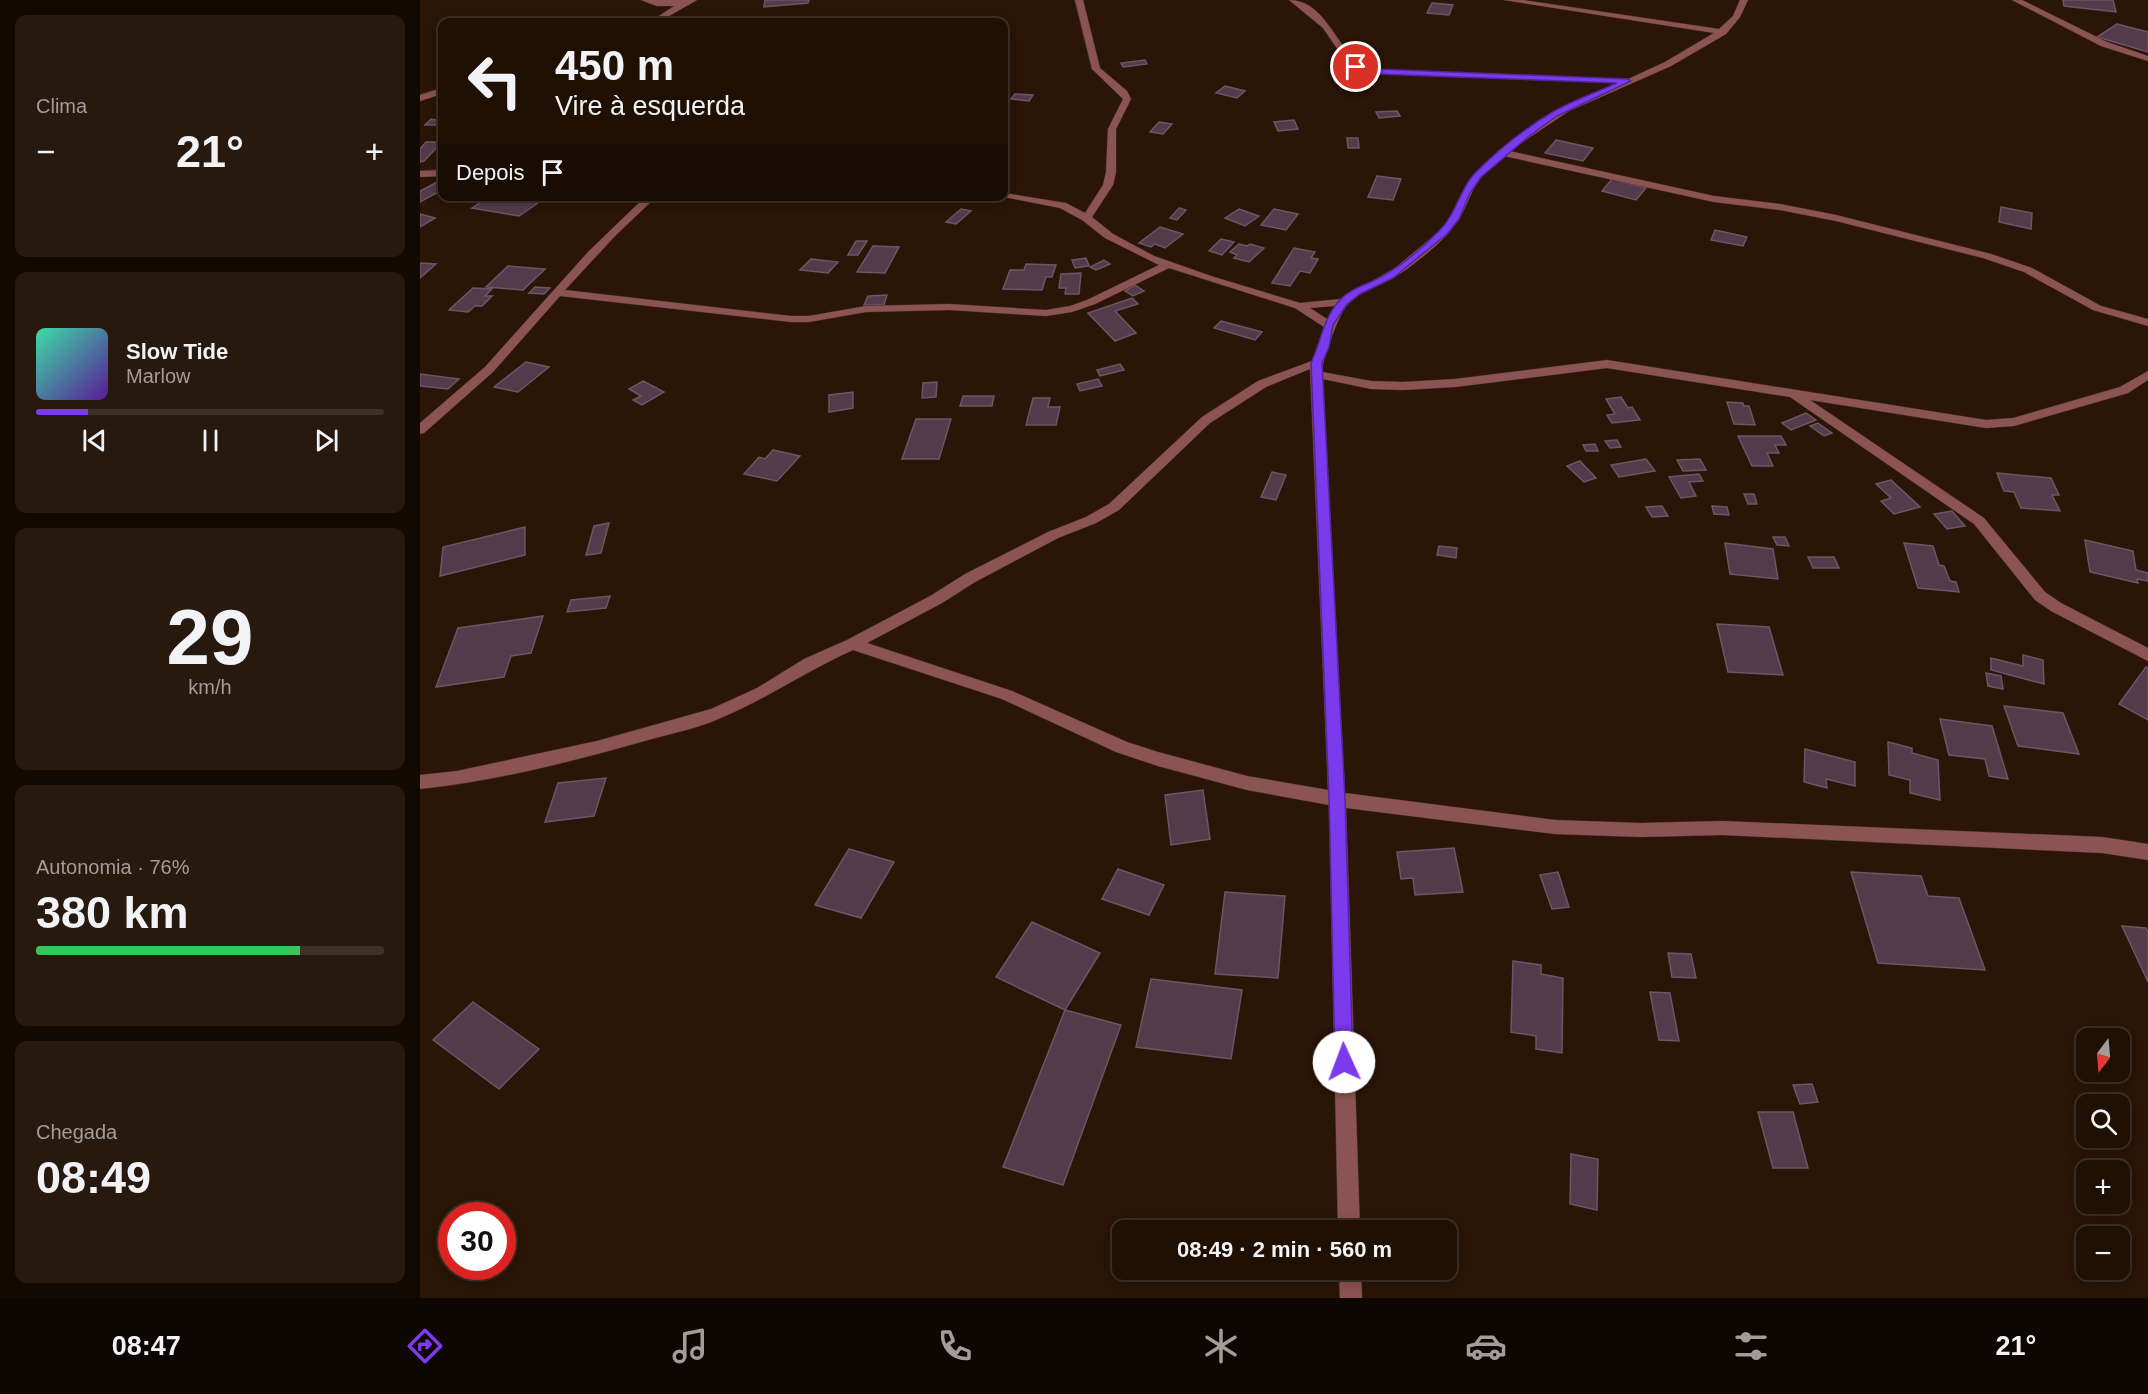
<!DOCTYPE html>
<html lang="pt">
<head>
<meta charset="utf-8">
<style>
	:root { --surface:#201004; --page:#28190e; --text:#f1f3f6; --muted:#a29d9a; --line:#3d3026; --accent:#7c3aed }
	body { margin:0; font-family:Helvetica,sans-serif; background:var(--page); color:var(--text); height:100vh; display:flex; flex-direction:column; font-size:22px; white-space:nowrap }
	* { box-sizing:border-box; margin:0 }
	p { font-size:20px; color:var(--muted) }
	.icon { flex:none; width:33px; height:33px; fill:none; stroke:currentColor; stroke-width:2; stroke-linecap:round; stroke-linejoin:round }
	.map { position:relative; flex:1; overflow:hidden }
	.panel { display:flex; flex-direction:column; gap:15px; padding:15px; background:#120902; width:420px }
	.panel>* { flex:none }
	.top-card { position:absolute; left:18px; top:18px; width:570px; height:183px; border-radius:12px; box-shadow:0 3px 15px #0003,0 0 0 2px var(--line); background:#201004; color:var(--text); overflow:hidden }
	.needle { width:39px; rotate:196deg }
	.buttons { position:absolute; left:1656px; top:1028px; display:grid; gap:12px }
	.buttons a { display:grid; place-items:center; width:54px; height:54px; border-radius:12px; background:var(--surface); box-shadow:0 3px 15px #0003,0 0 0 2px var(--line); font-size:30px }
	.speed { position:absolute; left:18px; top:1202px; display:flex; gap:12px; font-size:30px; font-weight:700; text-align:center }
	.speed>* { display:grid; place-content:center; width:78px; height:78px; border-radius:50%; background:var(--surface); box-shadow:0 3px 15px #0003,0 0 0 2px var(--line); line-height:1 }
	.speed .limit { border:9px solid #d22; background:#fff; color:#111 }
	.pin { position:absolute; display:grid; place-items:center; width:51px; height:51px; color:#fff; margin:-26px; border:3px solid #fff; border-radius:50%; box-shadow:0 2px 6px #0007 }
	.me { position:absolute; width:66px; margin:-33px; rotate:358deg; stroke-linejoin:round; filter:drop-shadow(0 0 4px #0008) }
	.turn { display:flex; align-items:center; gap:21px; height:126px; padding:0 18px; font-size:27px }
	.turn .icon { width:78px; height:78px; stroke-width:2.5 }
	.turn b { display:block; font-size:42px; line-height:51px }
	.then { display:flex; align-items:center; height:57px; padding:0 18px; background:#0003; gap:12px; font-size:22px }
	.big { font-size:45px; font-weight:700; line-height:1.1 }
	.panel .card { flex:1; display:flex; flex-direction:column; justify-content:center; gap:9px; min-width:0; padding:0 21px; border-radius:12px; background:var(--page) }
	.panel .dial { align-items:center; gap:0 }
	.dial b { font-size:78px; line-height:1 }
	.song { display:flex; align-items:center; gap:18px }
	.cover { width:72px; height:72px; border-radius:9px; background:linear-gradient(135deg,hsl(160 70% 55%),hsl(270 70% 35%)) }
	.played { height:6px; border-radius:3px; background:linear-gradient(90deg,var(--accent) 15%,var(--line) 15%) }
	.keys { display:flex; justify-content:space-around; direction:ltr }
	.heat { display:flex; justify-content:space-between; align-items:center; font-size:33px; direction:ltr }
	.charge { height:9px; border-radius:4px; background:linear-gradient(90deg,#34c759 76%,var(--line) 0) }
	.trip { position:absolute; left:692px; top:1220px; width:345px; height:60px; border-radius:12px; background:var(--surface); box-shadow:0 3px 15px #0003,0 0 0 2px var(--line); font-weight:700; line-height:60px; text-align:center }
	.menu { display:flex; height:96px; justify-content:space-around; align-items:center; background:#0d0602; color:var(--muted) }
	.menu .icon { width:42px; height:42px }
	.menu .current { color:var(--accent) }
	.menu b { font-size:27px; color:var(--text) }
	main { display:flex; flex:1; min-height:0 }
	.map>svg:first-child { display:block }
	.building { fill:#543b4b; stroke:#6f5465; stroke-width:1.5 }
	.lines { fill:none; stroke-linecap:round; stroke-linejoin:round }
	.street-casing { stroke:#463224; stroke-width:1 }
	.street { fill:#8c5354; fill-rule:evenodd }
	.route { fill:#7c3aed; stroke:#51269a; stroke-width:1.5 }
</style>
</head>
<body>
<main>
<section class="panel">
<div class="card"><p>Clima</p>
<div class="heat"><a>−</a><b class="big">21°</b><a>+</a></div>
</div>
<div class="card">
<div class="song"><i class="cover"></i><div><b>Slow Tide</b><p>Marlow</p></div></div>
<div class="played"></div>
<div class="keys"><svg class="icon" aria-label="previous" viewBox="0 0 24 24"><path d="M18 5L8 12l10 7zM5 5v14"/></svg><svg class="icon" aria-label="pause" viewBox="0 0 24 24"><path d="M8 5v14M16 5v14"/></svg><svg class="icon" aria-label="next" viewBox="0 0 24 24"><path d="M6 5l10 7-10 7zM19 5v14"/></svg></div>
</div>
<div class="card dial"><b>29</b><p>km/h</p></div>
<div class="card"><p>Autonomia · 76%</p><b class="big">380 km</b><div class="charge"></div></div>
<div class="card"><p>Chegada</p><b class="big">08:49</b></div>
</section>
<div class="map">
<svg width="1728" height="1298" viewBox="0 0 1728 1298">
	<rect width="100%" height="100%" fill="#2a1506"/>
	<g class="building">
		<polygon points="345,0 389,0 388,3 344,7"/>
		<polygon points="1643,0 1693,0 1696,12 1644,6"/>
		<polygon points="1012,3 1033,5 1029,15 1007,13"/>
		<polygon points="1697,24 1728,32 1728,52 1677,37"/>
		<polygon points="725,60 727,64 703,67 701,63"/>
		<polygon points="805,86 825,91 817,98 796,93"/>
		<polygon points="595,94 613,95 609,101 591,99"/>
		<polygon points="977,111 980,116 959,118 956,112"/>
		<polygon points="22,113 22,125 5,125 11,119 16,120"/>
		<polygon points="874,120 878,129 858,131 854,122"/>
		<polygon points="739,122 752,124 743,134 730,132"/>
		<polygon points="927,138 938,138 939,148 928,148"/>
		<polygon points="1136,140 1173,148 1163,161 1125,153"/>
		<polygon points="6,142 22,142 4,161 0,162 0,149"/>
		<polygon points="957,176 981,179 973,200 948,197"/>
		<polygon points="1192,179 1226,188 1216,200 1182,191"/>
		<polygon points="21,180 22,190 0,202 0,191"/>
		<polygon points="70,196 95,196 92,199 118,203 99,216 52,208"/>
		<polygon points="1581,207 1612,213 1611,229 1579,222"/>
		<polygon points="759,208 766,210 757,220 750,218"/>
		<polygon points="541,209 551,211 536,224 526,222"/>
		<polygon points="819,209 839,216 825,226 805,218"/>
		<polygon points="854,209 878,214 866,230 841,225"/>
		<polygon points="0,214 15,218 0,227"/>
		<polygon points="740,227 763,234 745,248 735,244 731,247 719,243"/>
		<polygon points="1295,230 1327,237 1323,246 1291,240"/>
		<polygon points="801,239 814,242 802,255 789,251"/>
		<polygon points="436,241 447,241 438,255 428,255"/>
		<polygon points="819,244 827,246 830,244 844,248 829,262 814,258 817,255 810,252"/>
		<polygon points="453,246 479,247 465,273 437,272"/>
		<polygon points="874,248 895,252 891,258 898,259 890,273 880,271 870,286 852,283"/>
		<polygon points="666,258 669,266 655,268 652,260"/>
		<polygon points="391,259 418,262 408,273 380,270"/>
		<polygon points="684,260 690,264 676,270 670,267"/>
		<polygon points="0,263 16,264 0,278"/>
		<polygon points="606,264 636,265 632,277 626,277 622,290 583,289 590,270 604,270"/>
		<polygon points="88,266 125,269 103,290 66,287"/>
		<polygon points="661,273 659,294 645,294 646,288 639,288 641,274"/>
		<polygon points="715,285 724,291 713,296 705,291"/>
		<polygon points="115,287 130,288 124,294 109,293"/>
		<polygon points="53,288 72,289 65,296 72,296 62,306 55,306 48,312 29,310"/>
		<polygon points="467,295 464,305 444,305 448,296"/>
		<polygon points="712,298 718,304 695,311 716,333 695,341 668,313"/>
		<polygon points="801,321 842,332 835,340 794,328"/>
		<polygon points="106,362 129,367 98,392 74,387"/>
		<polygon points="700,364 704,370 680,376 677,370"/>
		<polygon points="0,374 39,379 28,389 0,386"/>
		<polygon points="678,379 682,386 660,391 657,384"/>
		<polygon points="223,381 244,392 222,405 213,400 221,396 209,389"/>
		<polygon points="517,382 516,397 502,398 503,383"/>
		<polygon points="433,392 433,408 409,412 409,395"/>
		<polygon points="543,396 574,396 572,406 540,406"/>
		<polygon points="1201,397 1208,408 1212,407 1220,420 1192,423 1187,415 1195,414 1186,399"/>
		<polygon points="613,398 630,398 628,407 640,407 636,425 606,425"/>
		<polygon points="1307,402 1323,403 1324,406 1329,406 1335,425 1314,424"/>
		<polygon points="1386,413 1396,420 1371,430 1362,423"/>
		<polygon points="496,419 531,419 519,459 482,459"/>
		<polygon points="1398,423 1412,433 1404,436 1390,426"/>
		<polygon points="1318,436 1361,436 1366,445 1355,445 1359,453 1347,453 1353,466 1332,466"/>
		<polygon points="1197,440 1201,447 1190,448 1185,441"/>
		<polygon points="1175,444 1178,451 1166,451 1163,445"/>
		<polygon points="353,450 380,456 357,481 324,474 339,457 345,459"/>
		<polygon points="1226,459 1235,471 1199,477 1191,465"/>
		<polygon points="1280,459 1286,470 1263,471 1257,460"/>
		<polygon points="1160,461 1176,478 1164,482 1147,466"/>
		<polygon points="852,472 866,475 856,500 841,497"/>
		<polygon points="1577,473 1631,478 1639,495 1632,495 1640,511 1601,508 1594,492 1584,491"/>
		<polygon points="1279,474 1283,481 1269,482 1276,496 1261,498 1249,477"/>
		<polygon points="1471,480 1500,507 1474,514 1461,501 1471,498 1456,484"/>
		<polygon points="1324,494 1334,494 1337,504 1328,504"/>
		<polygon points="1242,506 1248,516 1232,517 1226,507"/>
		<polygon points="1292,506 1307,507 1309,515 1294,514"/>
		<polygon points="1532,511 1545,526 1527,529 1514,514"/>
		<polygon points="189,523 181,553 166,555 174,526"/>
		<polygon points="105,527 105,555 20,576 23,547"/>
		<polygon points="1353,537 1365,537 1369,546 1357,545"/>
		<polygon points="1665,540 1713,551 1716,570 1728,573 1728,581 1717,579 1718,583 1670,572"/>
		<polygon points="1305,543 1353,549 1358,579 1310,574"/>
		<polygon points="1484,543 1513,546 1519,565 1524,566 1530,581 1536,582 1539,592 1498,588"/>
		<polygon points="1019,546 1037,548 1036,558 1017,555"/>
		<polygon points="1388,557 1414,557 1419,568 1393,568"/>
		<polygon points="190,596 186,608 147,612 151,600"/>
		<polygon points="123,616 111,653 91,656 84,677 16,687 38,628"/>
		<polygon points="1297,624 1349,627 1363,675 1308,672"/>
		<polygon points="1603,655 1623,660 1624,684 1571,670 1571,658 1603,666"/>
		<polygon points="1726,667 1728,668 1728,720 1699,704"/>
		<polygon points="1566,673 1581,676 1583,689 1568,686"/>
		<polygon points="1584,706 1643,713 1659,754 1598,746"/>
		<polygon points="1520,719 1572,726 1588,779 1569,776 1565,759 1529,755"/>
		<polygon points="1468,742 1492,748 1492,753 1518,760 1520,800 1490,793 1490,780 1469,775"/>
		<polygon points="1385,749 1435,762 1435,786 1406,779 1407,788 1384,782"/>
		<polygon points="186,778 174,816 125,822 138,783"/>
		<polygon points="783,790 790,839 751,845 745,795"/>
		<polygon points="1034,848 1043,892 995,895 993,878 981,879 977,852"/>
		<polygon points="429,849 474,862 441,918 395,905"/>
		<polygon points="698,869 744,885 729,915 682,899"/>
		<polygon points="1138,872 1149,907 1132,909 1120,875"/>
		<polygon points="1431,872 1501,876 1508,896 1539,898 1565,970 1458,963"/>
		<polygon points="805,892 865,896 858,978 795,974"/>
		<polygon points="612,922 680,953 645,1010 576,977"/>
		<polygon points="1702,926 1726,928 1728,932 1728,982"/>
		<polygon points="1248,953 1271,954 1276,978 1252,977"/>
		<polygon points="1093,961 1121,965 1121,974 1143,978 1142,1053 1116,1049 1116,1036 1091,1032"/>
		<polygon points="731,979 822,990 811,1059 716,1047"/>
		<polygon points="1230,992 1250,993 1259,1041 1239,1040"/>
		<polygon points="53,1002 119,1049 79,1089 13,1040"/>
		<polygon points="645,1010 701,1025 643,1185 583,1167"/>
		<polygon points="1392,1084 1398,1102 1380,1104 1373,1085"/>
		<polygon points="1338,1112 1373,1112 1388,1168 1353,1168"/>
		<polygon points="1151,1154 1178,1159 1177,1210 1150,1204"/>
	</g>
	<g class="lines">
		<defs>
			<g id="street">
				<polygon points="221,0 277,0 242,20 239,20 239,16 254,6 237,6"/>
				<path d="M655 0H663L680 68 707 91 711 99 696 129V172L693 185 672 217 693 234 734 256 791 276 880 303 921 299 975 268 1016 234 1029 220 1053 176 1082 148 1133 113 1198 83 943 73 927 63 903 28 869 0C908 0 919 57 947 69L1206 80 1245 62 1294 33 1084 0H1103L1299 29 1313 16 1320 0H1328L1320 17 1306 34 1251 66 1149 111 1089 151 1294 196 1360 204 1416 215 1571 254 1612 268 1681 306 1728 319V326L1673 310 1604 272 1563 258 1416 221 1360 210 1294 202 1084 156C1073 166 1060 176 1053 190 1048 200 1044 212 1037 222 1024 241 1004 256 987 269 968 283 939 289 925 308 918 317 902 361 902 372L951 381 983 382 1035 379 1187 360 1566 420 1593 418 1700 387 1728 371V380L1708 393 1594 426 1566 428 1390 400 1564 518 1625 592 1641 603 1728 648V661L1631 611 1615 600 1554 524 1370 397 1187 368 1035 387 983 390 951 389 903 379 925 793 1135 820 1220 823 1303 821 1682 837 1728 844V860L1682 853 1303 835 1220 837 1135 834 926 808 940 1230H918L909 805 827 790 738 766 696 752 582 699 433 650C388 670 348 698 303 717 280 728 253 733 228 740 154 761 77 781 0 789V775L37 771 177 741 291 709 337 688 384 659 427 640 512 595 545 574 628 532 666 517 689 504 782 417 838 381 892 361 904 327 875 308 749 268 675 304 652 312 626 316 529 310 446 312 389 322H371L140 296 73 372 4 433 0 434V423L65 367 168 252 226 196H237L195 236 145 290 371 316H389L446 306 529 304 626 310 650 306 667 300 739 265 685 238 662 220 640 208 579 196H584V193L646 203 665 213 683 185 686 172 688 129 703 99 672 69ZM915 306 907 319 890 308ZM890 369 908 790 827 776 738 752 707 742 592 691 447 643 522 603 555 582 638 538 676 523 699 510 790 423 846 387Z"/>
				<polygon points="1592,0 1602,0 1687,42 1728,56 1728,61 1681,46"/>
				<polygon points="22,88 22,94 0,101 0,95"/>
				<polygon points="22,170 22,176 0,177 0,171"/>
				<polygon points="919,1269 941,1269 942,1298 920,1298"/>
			</g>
		</defs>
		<use href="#street" class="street-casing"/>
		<use href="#street" class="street"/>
	</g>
	<path class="route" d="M936 65 956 69 1208 79 1211 81 1137 116 1108 137 1061 177 1050 193 1039 219 1027 234 973 278 940 294 927 304 913 325 909 347 902 363 925 799 933 1062 931 1069 924 1071 918 1069 915 1062 909 799 891 363C901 342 903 319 919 301 931 287 951 284 966 274 985 263 1004 246 1019 231 1036 215 1039 190 1055 173 1077 151 1104 129 1131 113 1151 101 1175 93 1197 83L956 74 933 69 932 67Z"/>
</svg>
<div class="buttons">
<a><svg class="needle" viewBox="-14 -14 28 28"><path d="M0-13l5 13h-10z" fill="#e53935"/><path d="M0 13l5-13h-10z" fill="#a29d9a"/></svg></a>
<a><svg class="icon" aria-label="search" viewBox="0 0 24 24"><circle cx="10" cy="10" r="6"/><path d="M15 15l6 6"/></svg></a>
<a>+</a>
<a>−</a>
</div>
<div class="speed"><div class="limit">30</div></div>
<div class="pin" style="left:936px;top:67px;background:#d93025"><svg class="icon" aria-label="arrive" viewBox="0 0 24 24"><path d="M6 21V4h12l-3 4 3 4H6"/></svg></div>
<svg class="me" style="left:924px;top:1062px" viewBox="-20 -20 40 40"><circle r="19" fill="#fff"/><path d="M0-13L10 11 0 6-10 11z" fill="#7c3aed"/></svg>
<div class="trip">08:49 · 2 min · 560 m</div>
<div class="top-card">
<div class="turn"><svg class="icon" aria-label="left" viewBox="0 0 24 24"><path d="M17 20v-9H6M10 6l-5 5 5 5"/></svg><div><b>450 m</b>Vire à esquerda</div></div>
<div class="then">Depois<svg class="icon" aria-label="arrive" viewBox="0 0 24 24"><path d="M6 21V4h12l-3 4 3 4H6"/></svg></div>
</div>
</div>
</main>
<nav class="menu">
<b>08:47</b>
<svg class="icon current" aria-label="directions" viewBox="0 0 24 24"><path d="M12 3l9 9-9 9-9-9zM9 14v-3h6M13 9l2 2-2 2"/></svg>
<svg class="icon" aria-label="music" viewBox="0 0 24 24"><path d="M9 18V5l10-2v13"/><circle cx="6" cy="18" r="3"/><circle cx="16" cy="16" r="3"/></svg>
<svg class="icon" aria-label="phone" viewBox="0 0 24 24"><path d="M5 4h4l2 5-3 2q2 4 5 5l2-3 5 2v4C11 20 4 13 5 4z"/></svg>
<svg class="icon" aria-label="climate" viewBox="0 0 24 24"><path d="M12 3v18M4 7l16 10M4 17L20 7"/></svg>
<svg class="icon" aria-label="car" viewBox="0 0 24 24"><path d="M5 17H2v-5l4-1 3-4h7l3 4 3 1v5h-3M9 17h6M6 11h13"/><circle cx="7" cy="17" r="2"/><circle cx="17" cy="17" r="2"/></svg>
<svg class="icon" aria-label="filters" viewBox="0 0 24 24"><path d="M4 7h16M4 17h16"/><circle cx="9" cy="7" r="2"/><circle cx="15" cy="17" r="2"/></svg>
<b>21°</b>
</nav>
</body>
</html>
